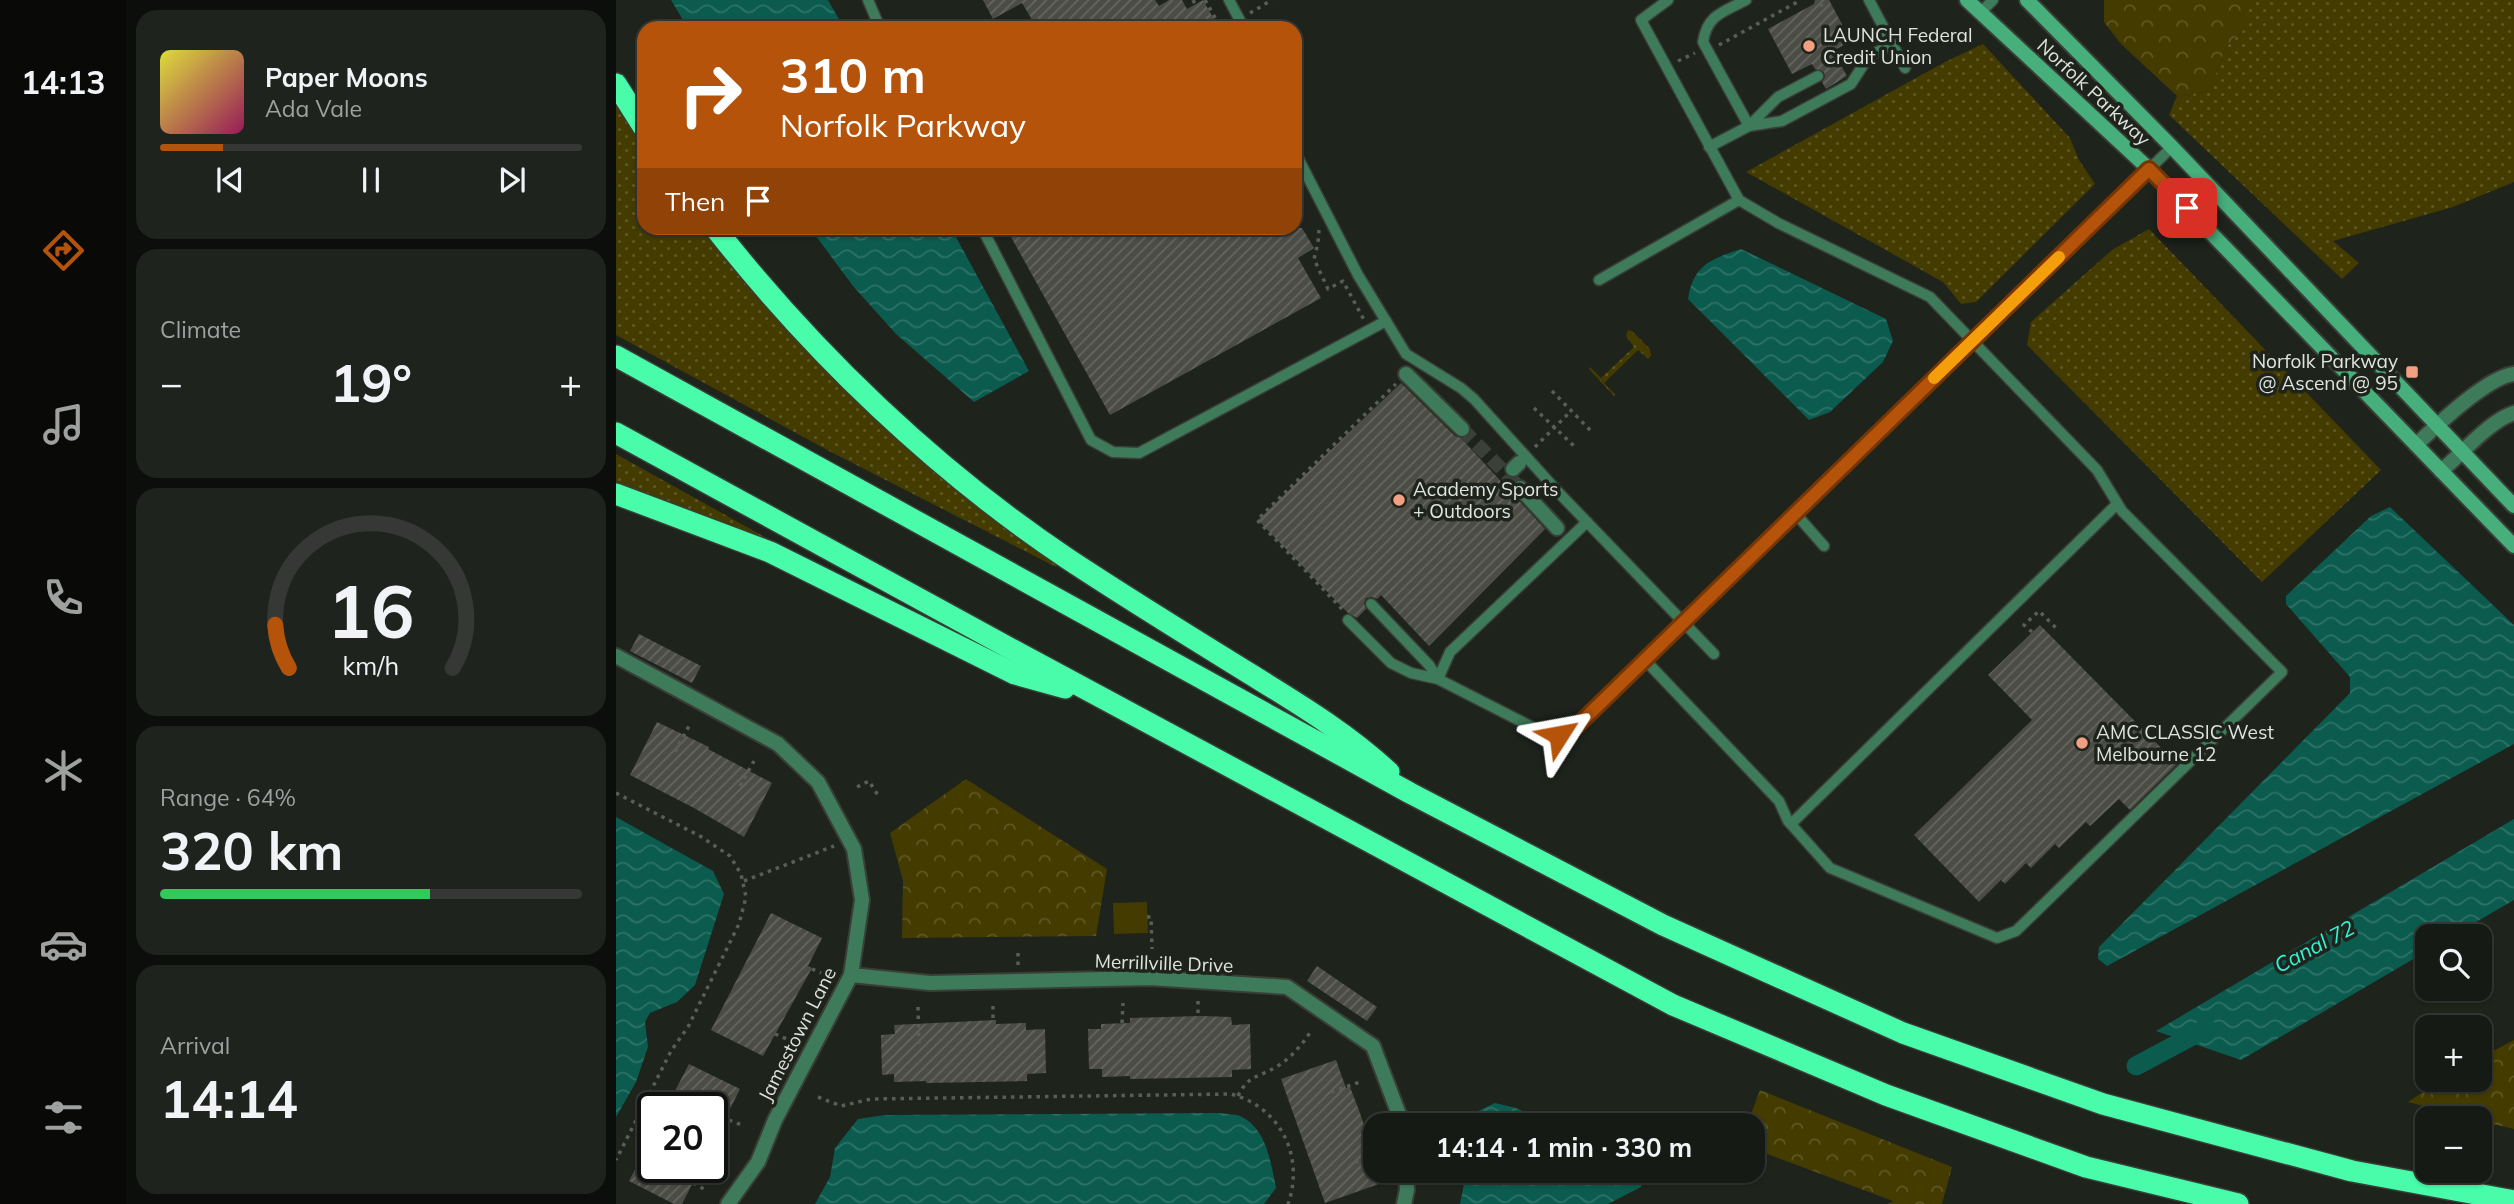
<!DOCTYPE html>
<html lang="en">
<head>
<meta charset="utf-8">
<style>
	:root { --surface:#161a15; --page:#1f231e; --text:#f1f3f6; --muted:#9ea1a0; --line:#353834; --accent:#b45309 }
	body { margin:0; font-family:Mulish,sans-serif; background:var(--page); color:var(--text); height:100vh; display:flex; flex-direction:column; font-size:26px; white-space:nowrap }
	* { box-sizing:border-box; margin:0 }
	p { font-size:23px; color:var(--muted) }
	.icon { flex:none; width:38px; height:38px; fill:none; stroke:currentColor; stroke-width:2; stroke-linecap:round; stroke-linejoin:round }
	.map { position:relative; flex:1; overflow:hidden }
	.drawer { display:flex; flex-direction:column; gap:10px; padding:10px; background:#0c0e0c; width:490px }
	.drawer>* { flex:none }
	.banner { position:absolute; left:21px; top:21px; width:665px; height:214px; border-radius:21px; box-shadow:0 2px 5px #0004,0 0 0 2px var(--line); background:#b45309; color:#fff; overflow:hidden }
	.buttons { position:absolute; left:1799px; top:924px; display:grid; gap:14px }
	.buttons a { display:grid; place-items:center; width:77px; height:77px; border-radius:14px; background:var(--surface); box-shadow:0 2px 5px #0004,0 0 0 2px var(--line); font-size:35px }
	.speed { position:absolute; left:21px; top:1092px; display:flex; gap:14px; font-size:35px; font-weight:700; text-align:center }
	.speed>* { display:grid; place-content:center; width:91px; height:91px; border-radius:50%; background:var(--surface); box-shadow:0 2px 5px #0004,0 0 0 2px var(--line); line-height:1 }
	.speed .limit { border:4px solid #111; border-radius:10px; background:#fff; color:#111 }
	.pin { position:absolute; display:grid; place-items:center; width:60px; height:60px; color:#fff; margin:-30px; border-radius:14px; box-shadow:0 4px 10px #0006 }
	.me { position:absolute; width:77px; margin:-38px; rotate:56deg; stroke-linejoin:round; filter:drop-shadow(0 0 5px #0008) }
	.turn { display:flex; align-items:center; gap:24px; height:147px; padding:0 28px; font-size:32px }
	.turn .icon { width:91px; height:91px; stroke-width:2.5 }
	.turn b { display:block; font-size:49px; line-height:60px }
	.then { display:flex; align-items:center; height:66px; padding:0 28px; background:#0003; gap:14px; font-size:26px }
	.big { font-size:52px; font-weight:700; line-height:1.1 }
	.drawer .card { flex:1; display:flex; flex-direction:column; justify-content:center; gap:10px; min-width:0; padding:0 24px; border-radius:21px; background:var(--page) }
	.drawer .dial { align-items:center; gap:0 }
	.dial svg { height:182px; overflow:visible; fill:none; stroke:var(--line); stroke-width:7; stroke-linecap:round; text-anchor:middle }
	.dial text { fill:var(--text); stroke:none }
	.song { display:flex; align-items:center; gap:21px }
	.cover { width:84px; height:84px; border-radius:10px; background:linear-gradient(135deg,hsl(60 70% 55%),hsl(330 70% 35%)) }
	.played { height:7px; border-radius:4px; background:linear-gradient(90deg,var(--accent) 15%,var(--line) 15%) }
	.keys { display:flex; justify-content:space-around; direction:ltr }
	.heat { display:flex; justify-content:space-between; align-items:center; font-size:38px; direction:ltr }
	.charge { height:10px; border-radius:5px; background:linear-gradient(90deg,#34c759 64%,var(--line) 0) }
	.trip { position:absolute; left:747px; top:1113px; width:402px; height:70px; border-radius:21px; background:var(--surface); box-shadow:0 2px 5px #0004,0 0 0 2px var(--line); font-weight:700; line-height:70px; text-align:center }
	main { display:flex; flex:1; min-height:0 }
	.tab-bar { display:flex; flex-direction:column; width:126px; justify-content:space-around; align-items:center; background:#090a08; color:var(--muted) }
	.tab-bar .icon { width:49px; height:49px }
	.tab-bar .active { color:var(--accent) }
	.tab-bar b { font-size:32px; color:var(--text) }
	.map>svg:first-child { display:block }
	.grass { fill:url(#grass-dots) }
	.forest { fill:url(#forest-crowns) }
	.park { fill:#443b00 }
	.water { fill:url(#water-waves) }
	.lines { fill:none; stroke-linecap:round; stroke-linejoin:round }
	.canal { stroke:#0b5b4e; stroke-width:19 }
	.building { fill:url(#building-hatch) }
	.street-tunnel { stroke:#3b4039; stroke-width:14; stroke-dasharray:14 7; stroke-linecap:butt }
	.lane-casing { stroke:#393e37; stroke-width:13 }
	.street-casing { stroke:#393e37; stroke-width:18 }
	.secondary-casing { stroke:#393e37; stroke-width:18 }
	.highway-casing { stroke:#393e37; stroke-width:24 }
	.path { stroke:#595e58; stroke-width:3.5; stroke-dasharray:3.5 5; stroke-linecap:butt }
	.lane { stroke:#3e7b5b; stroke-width:10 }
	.street { stroke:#3e7b5b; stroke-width:14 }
	.secondary { stroke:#46af7b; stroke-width:14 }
	.highway { stroke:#48fcaa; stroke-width:21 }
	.route-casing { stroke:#753606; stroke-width:18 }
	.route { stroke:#b45309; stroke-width:12 }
	.slow { stroke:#f59e0b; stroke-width:12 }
	.poi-dot { fill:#f3a082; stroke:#1e231c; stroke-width:2.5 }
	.labels { text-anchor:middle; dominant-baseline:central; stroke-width:7; stroke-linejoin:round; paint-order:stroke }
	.poi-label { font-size:19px; fill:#e0e4df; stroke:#1e231c; text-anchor:start }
	.street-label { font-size:19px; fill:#e0e4df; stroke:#1e231c }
	.water-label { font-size:21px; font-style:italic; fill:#2df6d6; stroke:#1e231c }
</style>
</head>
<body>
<main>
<nav class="tab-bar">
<b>14:13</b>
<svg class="icon active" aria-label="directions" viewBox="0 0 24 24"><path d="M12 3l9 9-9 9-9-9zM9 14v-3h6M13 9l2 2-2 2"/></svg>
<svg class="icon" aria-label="music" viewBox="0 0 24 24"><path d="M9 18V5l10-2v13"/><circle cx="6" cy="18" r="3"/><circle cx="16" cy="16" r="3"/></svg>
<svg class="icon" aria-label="phone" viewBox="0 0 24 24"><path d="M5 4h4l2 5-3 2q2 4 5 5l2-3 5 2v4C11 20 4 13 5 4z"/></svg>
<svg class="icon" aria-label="climate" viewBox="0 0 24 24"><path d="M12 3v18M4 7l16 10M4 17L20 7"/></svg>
<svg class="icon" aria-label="car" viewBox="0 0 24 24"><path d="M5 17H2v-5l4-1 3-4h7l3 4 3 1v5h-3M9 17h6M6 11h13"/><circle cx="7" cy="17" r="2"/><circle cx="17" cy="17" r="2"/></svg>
<svg class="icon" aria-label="filters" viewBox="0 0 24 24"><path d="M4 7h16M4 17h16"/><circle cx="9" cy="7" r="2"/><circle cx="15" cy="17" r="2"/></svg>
</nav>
<section class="drawer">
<div class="card">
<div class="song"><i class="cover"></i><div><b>Paper Moons</b><p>Ada Vale</p></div></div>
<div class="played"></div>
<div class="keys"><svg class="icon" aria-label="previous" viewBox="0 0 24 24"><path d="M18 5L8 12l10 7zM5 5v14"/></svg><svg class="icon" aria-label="pause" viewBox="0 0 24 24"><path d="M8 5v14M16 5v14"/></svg><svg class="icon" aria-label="next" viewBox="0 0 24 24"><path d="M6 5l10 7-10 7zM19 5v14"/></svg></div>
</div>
<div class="card"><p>Climate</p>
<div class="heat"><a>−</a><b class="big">19°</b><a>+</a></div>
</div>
<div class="card dial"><svg viewBox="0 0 100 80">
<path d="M14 69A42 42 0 1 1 86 69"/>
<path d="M14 69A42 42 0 0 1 8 50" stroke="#b45309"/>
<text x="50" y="56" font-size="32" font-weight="700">16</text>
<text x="50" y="72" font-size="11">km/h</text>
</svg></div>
<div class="card"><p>Range · 64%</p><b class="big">320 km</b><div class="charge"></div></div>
<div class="card"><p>Arrival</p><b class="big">14:14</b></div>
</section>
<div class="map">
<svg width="1898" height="1204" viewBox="0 0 1898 1204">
	<defs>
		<pattern id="grass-dots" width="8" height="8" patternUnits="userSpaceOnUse" patternTransform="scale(1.75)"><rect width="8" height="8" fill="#443b00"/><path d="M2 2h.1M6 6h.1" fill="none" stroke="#5f5725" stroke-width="1.8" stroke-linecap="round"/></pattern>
		<pattern id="forest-crowns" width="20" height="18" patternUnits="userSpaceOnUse" patternTransform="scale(1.75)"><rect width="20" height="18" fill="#443b00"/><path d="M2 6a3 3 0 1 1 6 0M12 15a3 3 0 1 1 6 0" fill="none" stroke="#5f5725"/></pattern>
		<pattern id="water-waves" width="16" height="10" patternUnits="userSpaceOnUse" patternTransform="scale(1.75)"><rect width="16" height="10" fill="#0b5b4e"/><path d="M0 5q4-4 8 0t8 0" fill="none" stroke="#2e7267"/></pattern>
		<pattern id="building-hatch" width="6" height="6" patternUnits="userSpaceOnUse" patternTransform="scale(1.75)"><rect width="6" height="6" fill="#4b4d45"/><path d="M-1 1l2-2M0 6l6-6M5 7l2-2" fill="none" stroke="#65665f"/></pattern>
	</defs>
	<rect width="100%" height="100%" fill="#1e231c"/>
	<g class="grass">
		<polygon points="1630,0 1898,0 1898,182 1837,207 1717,241 1743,263 1726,279 1553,115 1561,96 1593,91 1610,47 1630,27"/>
		<polygon points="1367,44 1454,138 1463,160 1479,184 1360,302 1345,304 1327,282 1130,172 1329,62"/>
		<path d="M0 105 28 145V228H88C140 292 194 358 255 414 313 469 379 516 442 564L440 567 215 452 0 335Z"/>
		<polygon points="1533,229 1765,470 1646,582 1411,345 1415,322 1496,250"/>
		<polygon points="1012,330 1016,331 1034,349 1035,356 1032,359 1022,350 988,383 999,394 998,396 973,369 974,367 985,378 1018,347 1010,336"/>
		<polygon points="0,454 156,541 154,545 0,485"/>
	</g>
	<g class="forest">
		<polygon points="1488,0 1630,0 1630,27 1610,47 1593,91 1561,96 1505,44 1488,22"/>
		<polygon points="350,779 491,869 480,936 286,938 287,881 274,833"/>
		<polygon points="1898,1040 1898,1129 1864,1121 1864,1118 1855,1118 1792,1102 1825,1080 1864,1080 1864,1058"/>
		<polygon points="1144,1090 1336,1167 1326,1204 1272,1204 1277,1201 1138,1149 1138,1125 1131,1125"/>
	</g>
	<polygon class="park" points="531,902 532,933 498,934 497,903"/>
	<g class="water">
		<polygon points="55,0 212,0 228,28 72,28"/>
		<polygon points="194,228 335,228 413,371 358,402 280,334 237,286"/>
		<path d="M1125 249 1270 319 1277 341 1267 362 1214 412 1193 420 1072 299C1077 265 1095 259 1125 249Z"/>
		<polygon points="1774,507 1898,625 1898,744 1491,966 1482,959 1483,947 1734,693 1734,677 1670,604 1670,596 1755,516"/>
		<polygon points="0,817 97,871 108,894 79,985 61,1002 34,1013 29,1022 32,1047 20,1082 0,1117"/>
		<polygon points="1898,819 1898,900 1836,936 1811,936 1811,951 1625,1060 1540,1031"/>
		<polygon points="879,1103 900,1108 936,1125 848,1125 858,1113"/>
		<path d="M602 1113C609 1114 618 1114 624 1116 651 1128 655 1164 660 1188L648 1204H199L214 1177 219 1148 242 1119 269 1115Z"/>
		<polygon points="847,1171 1025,1171 1028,1175 1025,1187 992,1204 844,1204 848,1184"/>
	</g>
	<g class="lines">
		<polyline class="canal" points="1520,1066 1591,1028"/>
	</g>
	<g class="building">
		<polygon points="367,0 539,0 543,6 553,0 566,0 571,9 587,0 603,28 421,28 406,3 377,19"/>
		<polygon points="1199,0 1213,0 1235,41 1217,51 1231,76 1210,89 1206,82 1209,77 1208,72 1199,69 1196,64 1176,74 1152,29 1198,4"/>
		<polygon points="390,228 686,228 698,248 682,258 705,298 494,415"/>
		<polygon points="785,383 839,436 845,438 929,529 813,646 765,595 761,599 756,597 750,598 748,603 750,609 741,618 732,613 642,520"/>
		<polygon points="1424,625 1561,764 1514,810 1503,799 1474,826 1470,822 1443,848 1439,844 1415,868 1410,863 1389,884 1385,880 1363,902 1298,835 1416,720 1372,675"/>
		<polygon points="23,634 85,666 76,683 14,651"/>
		<polygon points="41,722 93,747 92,749 156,783 128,837 78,808 14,775"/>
		<polygon points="155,913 206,938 192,966 196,968 147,1056 95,1030"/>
		<polygon points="701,966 761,1007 751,1021 691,981"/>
		<polygon points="585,1016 615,1017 616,1025 634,1024 635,1069 616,1070 616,1077 514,1079 514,1076 486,1077 486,1069 473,1069 472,1029 485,1029 485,1024 514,1023 514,1018"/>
		<polygon points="380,1020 380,1024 410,1023 410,1030 429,1029 430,1073 411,1074 411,1081 310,1083 310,1081 278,1082 278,1074 266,1075 265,1035 279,1034 278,1025"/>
		<polygon points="720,1060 730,1088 734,1087 744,1113 757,1153 753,1155 763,1184 709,1203 665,1079"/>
		<polygon points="73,1064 124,1089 110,1117 114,1119 96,1153 96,1108 50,1108"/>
		<polygon points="37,1135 37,1167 85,1167 66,1204 58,1204 13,1181"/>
	</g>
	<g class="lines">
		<polyline class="street-tunnel" points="846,429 904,488"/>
		<defs>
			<g id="lane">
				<polyline points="252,0 264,28"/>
				<polyline points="613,0 628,28"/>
				<path d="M1130 0C1107 12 1091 15 1087 42L1133 126"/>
				<polyline points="1253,0 1289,68"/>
				<polyline points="1365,12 1377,0"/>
				<polyline points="1133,126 1166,121 1235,84 1253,56 1277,44"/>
				<polyline points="1093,147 1133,126 1162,97 1202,76"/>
				<polyline points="679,152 742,275 790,354 845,388 858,399 944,494 1098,654"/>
				<polyline points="366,228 475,440 497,452 523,453 770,321"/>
				<polyline points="983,280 1123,200"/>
				<polyline points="1180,514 1208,546"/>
				<polyline points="755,604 813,665 822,679"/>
				<polyline points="732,620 775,663 795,673 822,679 924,731 943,735 963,724 1556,147"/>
				<polyline points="1029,660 1163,801 1172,821 1214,868 1381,938 1400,931 1666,672 1506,511 1481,470 1314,297 1162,223 1123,200 1025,20 1052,0"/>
				<polyline points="822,679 834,652 971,522"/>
				<polyline points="1175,824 1501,504"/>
			</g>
			<g id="street">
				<polyline points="790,374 846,429"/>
				<path d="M1800 445C1820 426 1871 377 1898 374"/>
				<polyline points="897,469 903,463"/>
				<path d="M1825 471C1847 453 1873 421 1898 413"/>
				<polyline points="904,488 941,528"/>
				<polyline points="0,656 162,744 202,782 238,849 246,900 235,975 159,1120 142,1162 112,1204"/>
				<polyline points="235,975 314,983 534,978 671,987 757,1046 787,1125"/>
				<polyline points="788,1204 791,1190 790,1171"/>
			</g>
			<g id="secondary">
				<polyline points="1351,0 1533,169 1898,546"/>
				<polyline points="1411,0 1556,147 1898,506"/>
			</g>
			<g id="highway">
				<polyline points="0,84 28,128"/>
				<path d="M99 228C198 354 319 470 452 559 511 598 571 635 631 672 681 703 730 732 773 772"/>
				<polyline points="0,356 794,793 1047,925 1287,1033 1487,1104 1736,1171 1898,1201"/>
				<polyline points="0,433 399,651 1057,1005 1270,1095 1470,1167 1622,1204"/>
				<polyline points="0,494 154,552 399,674 449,688"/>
			</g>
		</defs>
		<use href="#lane" class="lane-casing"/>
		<use href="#street" class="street-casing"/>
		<use href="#secondary" class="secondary-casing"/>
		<use href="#highway" class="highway-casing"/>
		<g class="path">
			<polyline points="577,0 579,4"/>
			<polyline points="589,0 605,28"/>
			<polyline points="1205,7 1207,0"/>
			<polyline points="634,13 656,0"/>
			<polyline points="602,24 610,20"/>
			<polyline points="1103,45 1185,0"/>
			<polyline points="1062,61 1079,53"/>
			<polyline points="703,230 702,243 698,259 712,289 727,281 748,320"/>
			<polyline points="936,391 975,431"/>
			<polyline points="918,408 958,446"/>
			<polyline points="919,447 955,411"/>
			<polyline points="726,609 641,520 780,384"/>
			<polyline points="1416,632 1408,625 1423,611 1440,628"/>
			<polyline points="59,752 73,726"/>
			<polyline points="124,786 138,761"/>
			<polyline points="241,787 253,781 263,797"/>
			<polyline points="0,793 84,836 114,856 125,874 130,897 123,924 72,1027 55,1051 0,1160"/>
			<polyline points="128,881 218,846"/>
			<polyline points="531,917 535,917 536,949"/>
			<polyline points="402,953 402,966"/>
			<polyline points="196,969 205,973"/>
			<polyline points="582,1001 582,1016"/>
			<polyline points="377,1006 377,1020"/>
			<polyline points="302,1007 303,1044"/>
			<polyline points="506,1023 507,1003"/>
			<polyline points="159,1034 171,1039"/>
			<polyline points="715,1092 744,1082"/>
			<path d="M622 1096C633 1074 642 1078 660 1067 675 1058 686 1045 695 1031"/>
			<path d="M202 1097 225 1106 255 1099 615 1094C664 1107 689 1156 672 1204"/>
			<polyline points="113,1120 128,1126"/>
			<polyline points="739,1162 760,1155"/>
			<polyline points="77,1183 90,1190"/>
		</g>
		<use href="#lane" class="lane"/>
		<use href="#street" class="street"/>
		<use href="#secondary" class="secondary"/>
		<use href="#highway" class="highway"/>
	</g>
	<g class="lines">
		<defs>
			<polyline id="route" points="943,735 963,724 1533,169 1571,208"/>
		</defs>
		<use href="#route" class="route-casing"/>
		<use href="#route" class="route"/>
		<polyline class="slow" points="1318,378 1443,257"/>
	</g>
	<g class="poi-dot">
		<circle cx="1193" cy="46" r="7"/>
		<rect x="1789" y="365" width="14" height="14" rx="3.5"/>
		<circle cx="783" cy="500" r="7"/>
		<circle cx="1466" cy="743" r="7"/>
	</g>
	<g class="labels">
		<g class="poi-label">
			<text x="1207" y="35">LAUNCH Federal<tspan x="1207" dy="22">Credit Union</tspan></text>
			<text x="1782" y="361" text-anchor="end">Norfolk Parkway<tspan x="1782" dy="22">@ Ascend @ 95</tspan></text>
			<text x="797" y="489">Academy Sports<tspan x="797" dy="22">+ Outdoors</tspan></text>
			<text x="1480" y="732">AMC CLASSIC West<tspan x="1480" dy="22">Melbourne 12</tspan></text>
		</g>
		<g class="street-label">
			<text transform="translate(1478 92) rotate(43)">Norfolk Parkway</text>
			<text transform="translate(548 963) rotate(2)">Merrillville Drive</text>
			<text transform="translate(181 1034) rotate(-63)">Jamestown Lane</text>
		</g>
		<g class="water-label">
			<text transform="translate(1698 946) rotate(-28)">Canal 72</text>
		</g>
	</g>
</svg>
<div class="buttons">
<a><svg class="icon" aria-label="search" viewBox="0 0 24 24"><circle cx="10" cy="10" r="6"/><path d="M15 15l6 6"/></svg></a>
<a>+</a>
<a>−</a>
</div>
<div class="speed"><div class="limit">20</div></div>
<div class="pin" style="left:1571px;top:208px;background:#d93025"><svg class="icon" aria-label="arrive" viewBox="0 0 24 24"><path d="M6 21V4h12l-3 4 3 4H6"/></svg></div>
<svg class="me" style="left:943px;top:735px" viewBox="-20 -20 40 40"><path d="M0-17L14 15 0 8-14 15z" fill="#b45309" stroke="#fff" stroke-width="4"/></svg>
<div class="trip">14:14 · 1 min · 330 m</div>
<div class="banner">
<div class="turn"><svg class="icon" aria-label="right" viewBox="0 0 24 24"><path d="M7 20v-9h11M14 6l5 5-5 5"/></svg><div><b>310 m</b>Norfolk Parkway</div></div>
<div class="then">Then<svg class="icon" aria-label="arrive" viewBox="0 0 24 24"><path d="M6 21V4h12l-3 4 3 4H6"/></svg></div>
</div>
</div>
</main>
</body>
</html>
